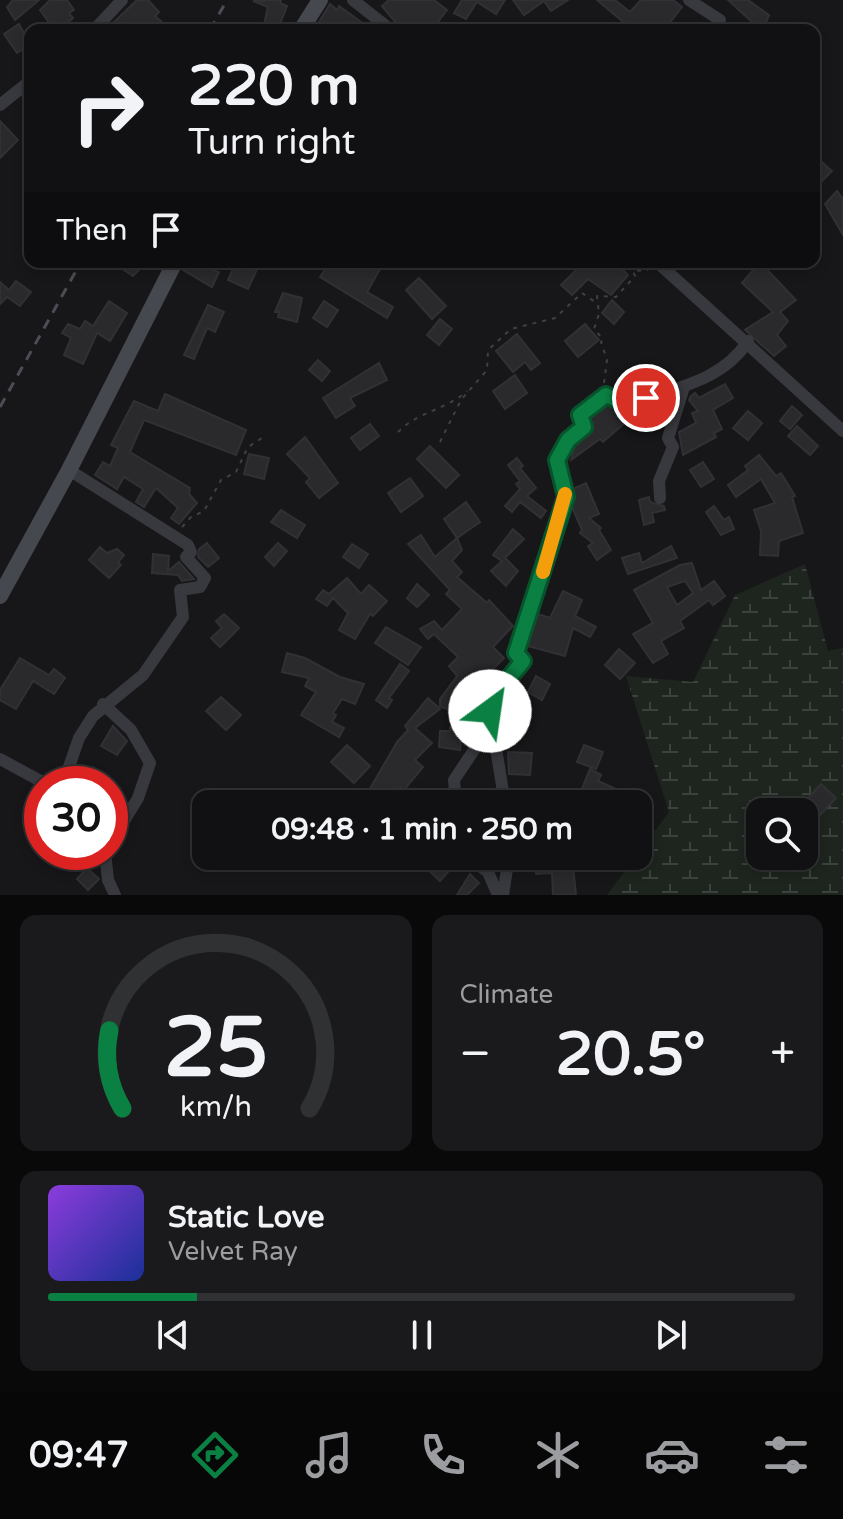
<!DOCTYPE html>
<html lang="en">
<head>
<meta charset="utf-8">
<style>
	:root { --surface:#111113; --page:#1a1a1c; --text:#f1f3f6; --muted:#9c9da0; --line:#303133; --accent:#0b8043 }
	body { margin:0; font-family:"Varela Round",sans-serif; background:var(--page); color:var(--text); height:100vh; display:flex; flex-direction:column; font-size:30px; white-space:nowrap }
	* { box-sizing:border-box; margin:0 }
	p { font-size:26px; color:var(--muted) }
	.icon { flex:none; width:44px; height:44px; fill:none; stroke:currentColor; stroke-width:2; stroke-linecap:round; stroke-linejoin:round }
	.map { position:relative; height:895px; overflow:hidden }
	.panel { display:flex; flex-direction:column; gap:20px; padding:20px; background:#09090a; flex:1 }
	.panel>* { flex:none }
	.top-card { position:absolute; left:24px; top:24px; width:796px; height:244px; border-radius:16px; box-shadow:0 4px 12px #0003,0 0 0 2px var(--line); background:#111113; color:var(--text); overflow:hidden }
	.fabs { position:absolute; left:746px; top:798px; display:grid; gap:16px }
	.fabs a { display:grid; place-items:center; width:72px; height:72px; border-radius:16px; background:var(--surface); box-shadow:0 4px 12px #0003,0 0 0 2px var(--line); font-size:40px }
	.speed { position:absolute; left:24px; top:766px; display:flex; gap:16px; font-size:40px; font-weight:700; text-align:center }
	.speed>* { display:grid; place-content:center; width:104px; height:104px; border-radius:50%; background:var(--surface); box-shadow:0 4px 12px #0003,0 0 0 2px var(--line); line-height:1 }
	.speed .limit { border:12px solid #d22; background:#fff; color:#111 }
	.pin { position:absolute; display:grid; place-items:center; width:68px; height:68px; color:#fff; margin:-34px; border:4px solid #fff; border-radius:50%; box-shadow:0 2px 8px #0007 }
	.me { position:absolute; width:88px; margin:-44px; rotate:31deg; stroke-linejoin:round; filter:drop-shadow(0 0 6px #0008) }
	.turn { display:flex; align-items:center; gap:28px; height:168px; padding:0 32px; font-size:36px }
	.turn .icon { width:104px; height:104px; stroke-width:2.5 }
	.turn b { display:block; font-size:56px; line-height:68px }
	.then { display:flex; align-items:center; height:76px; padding:0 32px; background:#0003; gap:16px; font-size:30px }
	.big { font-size:60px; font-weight:800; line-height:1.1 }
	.panel .tile { flex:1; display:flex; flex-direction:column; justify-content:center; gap:12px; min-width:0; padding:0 28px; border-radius:16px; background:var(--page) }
	.panel .dial { align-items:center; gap:0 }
	.dial svg { height:208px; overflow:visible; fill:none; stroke:var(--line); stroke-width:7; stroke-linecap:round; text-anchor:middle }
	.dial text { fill:var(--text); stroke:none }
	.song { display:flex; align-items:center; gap:24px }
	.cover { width:96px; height:96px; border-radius:12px; background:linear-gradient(135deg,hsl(270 70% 55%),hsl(230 70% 35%)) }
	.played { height:8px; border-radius:4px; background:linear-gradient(90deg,var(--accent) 20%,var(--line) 20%) }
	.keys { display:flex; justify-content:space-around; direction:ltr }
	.heat { display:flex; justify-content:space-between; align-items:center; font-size:44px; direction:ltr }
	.panel .tiles { flex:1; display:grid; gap:20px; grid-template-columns:1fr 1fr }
	.tile:last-child { grid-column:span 2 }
	.trip { position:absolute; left:192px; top:790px; width:460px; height:80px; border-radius:16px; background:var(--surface); box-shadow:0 4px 12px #0003,0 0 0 2px var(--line); font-weight:800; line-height:80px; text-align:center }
	.menu { display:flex; height:128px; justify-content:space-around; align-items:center; background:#070708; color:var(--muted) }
	.menu .icon { width:56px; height:56px }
	.menu .selected { color:var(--accent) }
	.menu b { font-size:36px; color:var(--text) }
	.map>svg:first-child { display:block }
	.wetland { fill:url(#wetland-marsh); fill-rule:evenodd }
	.building { fill:#2a2a2d; stroke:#313135; stroke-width:2; fill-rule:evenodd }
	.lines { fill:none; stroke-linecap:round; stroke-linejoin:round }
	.path { stroke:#3e4046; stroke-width:2; stroke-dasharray:4 6; stroke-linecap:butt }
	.minor { stroke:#38393e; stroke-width:12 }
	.secondary { stroke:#46484f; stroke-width:16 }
	.rail { stroke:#4b4d54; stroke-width:3; stroke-dasharray:10 8; stroke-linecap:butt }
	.route-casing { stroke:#07532c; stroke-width:20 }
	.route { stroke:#0b8043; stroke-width:14 }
	.slow { stroke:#f59e0b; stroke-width:14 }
</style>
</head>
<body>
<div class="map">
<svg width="843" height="895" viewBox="0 0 843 895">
	<defs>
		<pattern id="wetland-marsh" width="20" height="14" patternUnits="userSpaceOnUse" patternTransform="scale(2)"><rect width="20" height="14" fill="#1d251e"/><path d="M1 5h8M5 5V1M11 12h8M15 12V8" fill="none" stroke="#3b423d"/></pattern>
	</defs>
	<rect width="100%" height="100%" fill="#171719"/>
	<path class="wetland" d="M805 564 828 651 843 648V895H607L669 812 626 676 693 682 735 595ZM760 812H804V856H760Z"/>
	<g class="building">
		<polygon points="13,0 39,0 15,20 7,7"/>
		<polygon points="50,0 67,0 74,10 69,13 73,18 59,30 53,28 40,10"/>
		<polygon points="137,0 148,0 159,12 155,16 171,30 121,30 114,22"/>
		<polygon points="281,0 280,3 287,6 278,29 264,24 268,7 253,1"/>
		<polygon points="389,0 434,0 447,10 438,22 451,30 416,30 409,24 402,30 382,6"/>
		<polygon points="462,0 505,0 496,14 477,2 466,19 454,13"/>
		<polygon points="513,0 568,0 551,11 544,1 524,15"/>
		<polygon points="597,0 615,0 630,12 641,0 673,0 682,7 664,30 633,30"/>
		<polygon points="728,0 748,0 769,15 764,27 753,23"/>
		<polygon points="330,4 337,10 339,6 372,30 314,30"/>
		<polygon points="19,24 30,45 17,53 4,34"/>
		<polygon points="0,121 18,140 0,158"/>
		<polygon points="814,155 832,171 814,189"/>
		<polygon points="837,191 843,199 843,235 825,204"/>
		<polygon points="112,262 147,262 133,276"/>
		<polygon points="187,262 219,272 212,287 183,270"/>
		<polygon points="236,262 258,267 248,289 228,280"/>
		<polygon points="330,262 384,262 367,292 393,307 387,318 320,277"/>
		<polygon points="566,262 601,262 611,269 616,263 628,275 611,295 588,279 572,295 561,285 576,270"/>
		<polygon points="760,262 796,300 780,312 788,321 777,335 786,346 774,356 745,330 773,312 742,283"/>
		<polygon points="419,278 446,306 432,319 406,290"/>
		<polygon points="16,281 31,292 20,306 7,297 0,304 0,282 9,290"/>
		<polygon points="283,293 302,298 297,322 278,317 279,312 275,312"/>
		<polygon points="612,300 624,312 614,324 602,313"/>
		<polygon points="109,301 127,313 110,341 97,333 83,364 64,355 71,338 62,333 68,324 80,329 85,321 93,326"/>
		<polygon points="324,301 338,310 327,327 313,318"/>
		<polygon points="208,305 224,312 215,332 207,328 194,359 184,355"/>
		<polygon points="440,319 452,329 439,345 427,335"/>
		<polygon points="585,324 599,340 578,357 565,341"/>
		<polygon points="517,334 540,363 531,370 525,362 513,372 496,351"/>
		<polygon points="318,360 330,371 322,381 309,370"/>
		<polygon points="379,363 387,380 350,398 355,406 336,418 323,398"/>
		<polygon points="515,375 527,393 505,409 493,391"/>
		<polygon points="725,384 733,398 713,410 722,429 714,433 716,437 683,455 679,432 696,423 692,413 698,411 689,400 691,396 695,393 699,398"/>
		<polygon points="165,394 246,430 236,455 144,420 130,452 190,488 189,494 197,503 179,524 171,518 178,508 156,488 144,507 136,502 143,489 124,477 117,489 95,475 103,462 110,466 118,448 111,445 134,401 158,411"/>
		<polygon points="607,405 626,413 621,417 626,422 603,442 600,439 571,460 575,446 592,430 591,418"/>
		<polygon points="792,406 802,415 790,429 780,421"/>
		<polygon points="748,411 762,423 748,440 733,428"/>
		<polygon points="370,424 379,436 360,450 351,438"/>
		<polygon points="797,426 818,446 810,455 788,436"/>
		<polygon points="305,437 338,483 319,498 306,482 310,478 287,454"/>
		<polygon points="430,446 459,475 446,488 417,459"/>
		<polygon points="249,454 269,458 264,479 244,474"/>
		<polygon points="759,455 776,476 781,473 795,496 792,497 803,533 779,541 778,556 760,555 761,531 754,510 775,503 761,479 736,497 728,485 748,470 745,466"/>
		<polygon points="517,458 523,466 520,468 536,488 527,496 546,511 541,518 520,502 512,512 505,506 520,489 516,484 520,481 508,465"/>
		<polygon points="703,462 714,479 701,487 690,470"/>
		<polygon points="410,478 423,496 401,512 388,493"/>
		<polygon points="586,483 599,514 589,518 601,528 599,530 611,550 597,560 588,546 593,543 580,533 582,530 572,507 573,489"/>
		<polygon points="649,497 650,502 664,506 665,510 652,513 654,522 644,525 639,500"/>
		<polygon points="466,502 480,522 457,538 444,519"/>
		<polygon points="714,506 724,520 729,517 734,529 721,535 706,512"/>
		<polygon points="281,510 305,525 297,538 271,522"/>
		<polygon points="513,529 524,539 505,558 518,571 506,586 491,571 502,561 493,555"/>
		<polygon points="421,535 435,557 457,538 462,550 452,561 462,572 457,577 487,603 489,600 513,626 493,647 504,658 472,690 469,687 457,704 470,711 467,718 440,706 440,699 457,676 449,666 458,657 434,634 428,639 420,629 434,621 442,630 462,609 446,594 450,590 408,544"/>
		<polygon points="207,543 219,558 208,567 198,557 199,549"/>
		<polygon points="278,543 287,551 274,566 265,557"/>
		<polygon points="352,544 368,554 359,568 343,557"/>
		<polygon points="671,546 677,558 628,574 622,558 639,553 642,563"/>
		<polygon points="100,547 107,553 117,549 124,555 118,562 121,565 109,578 89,560"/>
		<polygon points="153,554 169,556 168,571 179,562 194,579 182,581 178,575 152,573"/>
		<path d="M692 563 701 590 714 581 725 596 713 605 709 600 680 621 684 628 661 641 668 654 653 663 633 634 653 623 634 590 680 565ZM685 581 693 593 677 605 667 587Z"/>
		<polygon points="347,578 361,594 369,585 387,601 373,616 370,614 355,639 339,630 348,613 333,598 327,606 316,599 323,590 329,594"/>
		<polygon points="417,584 429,595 417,607 407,598"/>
		<polygon points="563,591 582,600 575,616 596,627 590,637 573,628 565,656 528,646 538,614 550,618"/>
		<polygon points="224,614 239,628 220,647 211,638 222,628 216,621"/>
		<polygon points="386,627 421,647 408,665 375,643"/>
		<polygon points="619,649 635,663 620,679 605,665"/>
		<polygon points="287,653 305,658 340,677 364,684 355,704 342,699 333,713 336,715 332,722 344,728 339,737 301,715 316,692 305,686 309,678 282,672"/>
		<polygon points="20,658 49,675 54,669 65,678 54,694 33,681 16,709 0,700 0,690"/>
		<polygon points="400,664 409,671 389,698 392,700 387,708 376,700"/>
		<polygon points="536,676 550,684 542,700 528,692"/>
		<polygon points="221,697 241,715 226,730 206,711"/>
		<polygon points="428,698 440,709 415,728 432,743 415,760 423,767 404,790 400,787 390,804 361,804 397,742 408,730 405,726"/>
		<polygon points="113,726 127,741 117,755 101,746"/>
		<polygon points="450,727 462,727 460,750 439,747 440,731 450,731"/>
		<polygon points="347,745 370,766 354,783 331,762"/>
		<polygon points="584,745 603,752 596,769 577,762"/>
		<polygon points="508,752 532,753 530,775 509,774"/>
		<polygon points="590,769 601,775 598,781 614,788 607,803 590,795 588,800 579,796"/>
		<polygon points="821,784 836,798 817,818 802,805"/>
		<polygon points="432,856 444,856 454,865 440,881 423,865"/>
		<polygon points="518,856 572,856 576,895 553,895 552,873 536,874 536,869 516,868"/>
		<polygon points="87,868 99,879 88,890 77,879"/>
		<polygon points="470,874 479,883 467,895 457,895"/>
	</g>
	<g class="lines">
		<g class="path">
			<polyline points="683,269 691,269 700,262"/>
			<polyline points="604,383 607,360 601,342 603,339 594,329 599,314 597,296 616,297 635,276 633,271 648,270"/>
			<path d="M398 432C417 412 446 410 467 391"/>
			<polyline points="440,442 461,400 487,370 488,350 511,329 555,318 582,293 598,304"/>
			<polyline points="182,527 191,517 204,511 221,480 236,472 248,447 262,438"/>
		</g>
		<g class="minor">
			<polyline points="353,0 391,30"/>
			<polyline points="689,0 720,20"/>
			<polyline points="94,30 122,0"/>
			<polyline points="0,105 30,81"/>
			<polyline points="657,262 843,431"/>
			<polyline points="660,498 659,481 673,447 668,438 684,387"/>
			<polyline points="103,704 131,730 150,763 138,798 110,844"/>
			<polyline points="0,759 46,784"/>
			<polyline points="63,784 79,738 93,716 143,675 183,617 180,590 200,587 205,578 186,557 191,552 188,545 69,470"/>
			<polyline points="456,804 454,780 480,741 493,744"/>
			<path d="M505 804 490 711 496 694 523 661 516 653 566 497 557 460 568 440 584 427 580 415 606 395 628 405C671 388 721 383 748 341"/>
			<polyline points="105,852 108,880 115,895"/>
			<polyline points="466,856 488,872 498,895"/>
			<polyline points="503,895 509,856"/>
		</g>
		<g class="secondary">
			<polyline points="301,30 320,0"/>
			<polyline points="0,596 69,470 175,262"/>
		</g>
		<g class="rail">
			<polyline points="210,30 227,0"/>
			<polyline points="0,407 81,262"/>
		</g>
	</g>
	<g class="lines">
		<defs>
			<polyline id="route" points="490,711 496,694 523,661 516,653 566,497 557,460 568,440 584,427 580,415 606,395 628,405 646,398"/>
		</defs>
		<use href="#route" class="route-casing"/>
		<use href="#route" class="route"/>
		<polyline class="slow" points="543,572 565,494"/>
	</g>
</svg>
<div class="fabs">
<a><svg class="icon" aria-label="search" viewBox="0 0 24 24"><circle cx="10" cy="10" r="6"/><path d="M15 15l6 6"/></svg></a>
</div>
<div class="speed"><div class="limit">30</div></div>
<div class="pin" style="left:646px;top:398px;background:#d93025"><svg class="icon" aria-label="arrive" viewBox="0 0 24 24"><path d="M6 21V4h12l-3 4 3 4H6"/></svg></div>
<svg class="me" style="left:490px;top:711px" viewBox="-20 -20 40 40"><circle r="19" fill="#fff"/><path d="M0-13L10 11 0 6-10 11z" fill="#0b8043"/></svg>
<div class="trip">09:48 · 1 min · 250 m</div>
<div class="top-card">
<div class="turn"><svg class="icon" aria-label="right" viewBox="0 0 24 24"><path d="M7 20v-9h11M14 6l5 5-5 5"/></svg><div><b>220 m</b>Turn right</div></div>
<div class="then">Then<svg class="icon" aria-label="arrive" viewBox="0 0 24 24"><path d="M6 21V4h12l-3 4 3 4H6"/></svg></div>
</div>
</div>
<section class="panel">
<div class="tiles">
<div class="tile dial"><svg viewBox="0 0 100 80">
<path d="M14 69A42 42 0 1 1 86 69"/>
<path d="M14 69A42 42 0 0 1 9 39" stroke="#0b8043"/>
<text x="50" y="56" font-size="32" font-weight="700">25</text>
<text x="50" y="72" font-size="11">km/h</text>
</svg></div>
<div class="tile"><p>Climate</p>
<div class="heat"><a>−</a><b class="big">20.5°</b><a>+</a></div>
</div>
<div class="tile">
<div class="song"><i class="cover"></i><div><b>Static Love</b><p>Velvet Ray</p></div></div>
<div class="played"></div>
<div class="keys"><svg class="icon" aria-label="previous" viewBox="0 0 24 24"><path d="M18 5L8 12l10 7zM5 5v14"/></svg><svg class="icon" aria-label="pause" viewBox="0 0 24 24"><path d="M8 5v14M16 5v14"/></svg><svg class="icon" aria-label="next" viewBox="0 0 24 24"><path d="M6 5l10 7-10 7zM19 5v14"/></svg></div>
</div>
</div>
</section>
<nav class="menu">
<b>09:47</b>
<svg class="icon selected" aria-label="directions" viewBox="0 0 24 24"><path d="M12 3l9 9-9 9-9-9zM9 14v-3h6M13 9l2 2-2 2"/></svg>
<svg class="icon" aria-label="music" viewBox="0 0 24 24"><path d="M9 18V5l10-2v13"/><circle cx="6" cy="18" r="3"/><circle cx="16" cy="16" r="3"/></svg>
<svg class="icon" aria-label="phone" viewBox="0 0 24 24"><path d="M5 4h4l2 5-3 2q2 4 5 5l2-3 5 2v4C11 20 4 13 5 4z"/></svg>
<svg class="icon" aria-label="climate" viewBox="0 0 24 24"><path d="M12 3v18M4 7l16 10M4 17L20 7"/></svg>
<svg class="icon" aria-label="car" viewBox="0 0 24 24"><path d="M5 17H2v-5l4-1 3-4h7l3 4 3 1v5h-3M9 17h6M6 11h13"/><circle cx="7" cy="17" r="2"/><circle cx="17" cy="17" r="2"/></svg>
<svg class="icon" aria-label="filters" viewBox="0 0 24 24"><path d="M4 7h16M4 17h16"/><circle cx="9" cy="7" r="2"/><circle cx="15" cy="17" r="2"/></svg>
</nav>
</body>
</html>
